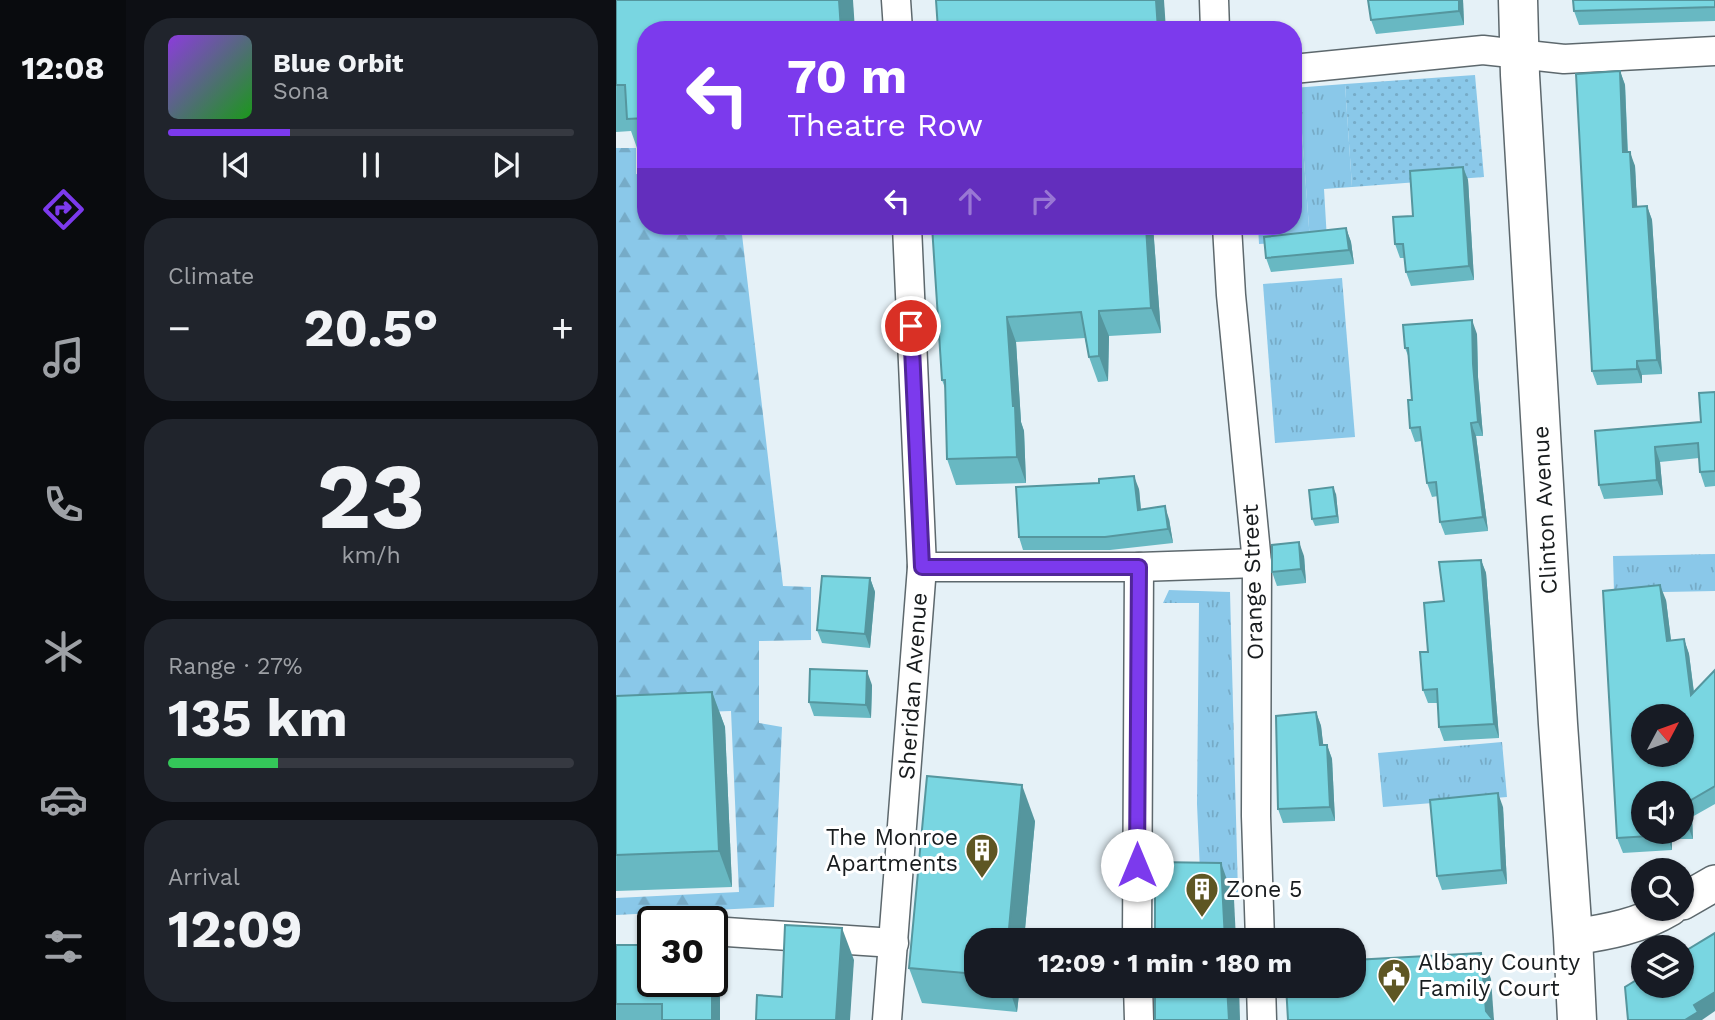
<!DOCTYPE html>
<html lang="en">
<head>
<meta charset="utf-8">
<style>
	:root { --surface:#171b24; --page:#20242c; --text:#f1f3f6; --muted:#9ea1a6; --line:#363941; --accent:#7c3aed }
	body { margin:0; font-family:"Work Sans",sans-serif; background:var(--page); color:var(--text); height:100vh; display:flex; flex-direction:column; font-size:26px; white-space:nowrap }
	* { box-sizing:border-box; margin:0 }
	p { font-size:23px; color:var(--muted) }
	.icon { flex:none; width:38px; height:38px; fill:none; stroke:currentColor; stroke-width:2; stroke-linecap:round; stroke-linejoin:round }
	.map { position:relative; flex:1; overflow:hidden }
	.sheet { display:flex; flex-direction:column; gap:18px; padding:18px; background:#0d0f14; width:490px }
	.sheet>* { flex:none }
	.guide { position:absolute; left:21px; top:21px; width:665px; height:214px; border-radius:28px; box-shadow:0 2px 5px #0004; background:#7c3aed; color:#fff; overflow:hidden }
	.needle { width:46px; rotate:49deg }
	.tools { position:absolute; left:1015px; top:704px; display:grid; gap:14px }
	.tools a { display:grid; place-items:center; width:63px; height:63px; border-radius:50%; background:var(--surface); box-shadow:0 2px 5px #0004; font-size:35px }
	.speed { position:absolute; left:21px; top:906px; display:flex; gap:14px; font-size:35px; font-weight:700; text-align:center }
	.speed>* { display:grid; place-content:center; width:91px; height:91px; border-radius:50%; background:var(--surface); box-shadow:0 2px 5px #0004; line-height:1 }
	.speed .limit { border:4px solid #111; border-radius:10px; background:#fff; color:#111 }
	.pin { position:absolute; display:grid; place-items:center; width:60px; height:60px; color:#fff; margin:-30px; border:4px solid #fff; border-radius:50%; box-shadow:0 2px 7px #0007 }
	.me { position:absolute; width:77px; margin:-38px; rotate:0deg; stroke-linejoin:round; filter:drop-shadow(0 0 5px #0008) }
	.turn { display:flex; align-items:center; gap:24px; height:147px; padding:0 35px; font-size:32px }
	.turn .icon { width:91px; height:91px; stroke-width:2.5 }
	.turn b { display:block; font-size:49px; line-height:60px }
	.lanes { display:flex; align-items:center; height:66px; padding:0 35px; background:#0003; justify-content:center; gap:35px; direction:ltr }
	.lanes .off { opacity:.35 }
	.big { font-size:52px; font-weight:700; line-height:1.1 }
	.sheet .widget { flex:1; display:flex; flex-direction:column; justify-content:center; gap:10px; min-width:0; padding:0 24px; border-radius:28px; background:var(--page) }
	.sheet .dial { align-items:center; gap:0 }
	.dial b { font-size:91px; line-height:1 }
	.song { display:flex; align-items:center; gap:21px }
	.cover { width:84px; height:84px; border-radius:10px; background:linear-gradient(135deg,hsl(270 70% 55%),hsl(120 70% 35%)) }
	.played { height:7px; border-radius:4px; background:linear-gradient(90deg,var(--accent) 30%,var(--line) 30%) }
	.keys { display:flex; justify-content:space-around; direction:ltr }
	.heat { display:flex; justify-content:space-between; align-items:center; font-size:38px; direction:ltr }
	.charge { height:10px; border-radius:5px; background:linear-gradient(90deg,#34c759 27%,var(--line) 0) }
	.trip { position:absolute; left:348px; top:928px; width:402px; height:70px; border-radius:28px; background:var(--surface); box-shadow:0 2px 5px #0004; font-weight:700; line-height:70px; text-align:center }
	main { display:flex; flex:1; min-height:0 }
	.dock { display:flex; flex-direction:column; width:126px; justify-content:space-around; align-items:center; background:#090b0e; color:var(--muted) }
	.dock .icon { width:49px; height:49px }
	.dock .current { color:var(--accent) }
	.dock b { font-size:32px; color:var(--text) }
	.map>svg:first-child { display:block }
	.grass { fill:url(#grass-tufts) }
	.forest { fill:url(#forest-firs) }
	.garden { fill:url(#garden-dots) }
	.pitch { fill:#8ac8e9 }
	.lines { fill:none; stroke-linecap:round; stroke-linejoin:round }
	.minor-casing { stroke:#5d686d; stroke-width:31 }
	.tertiary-casing { stroke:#5d686d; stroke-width:38 }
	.primary-casing { stroke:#5d686d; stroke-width:41 }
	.minor { stroke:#fff; stroke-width:28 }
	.tertiary { stroke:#fff; stroke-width:35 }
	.primary { stroke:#fff; stroke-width:38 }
	.wall { fill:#68b8c2; fill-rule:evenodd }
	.shaded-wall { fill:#55969e }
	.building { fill:#79d6e1; stroke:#55969e; stroke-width:2; fill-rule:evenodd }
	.route-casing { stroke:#51269a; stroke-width:18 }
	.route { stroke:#7c3aed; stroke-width:12 }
	.labels { text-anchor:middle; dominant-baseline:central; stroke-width:6; stroke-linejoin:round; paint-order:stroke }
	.street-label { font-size:23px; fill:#181c1e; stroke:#fff }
	.poi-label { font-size:23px; fill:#181c1e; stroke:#fff; text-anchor:start }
</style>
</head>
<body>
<main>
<nav class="dock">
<b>12:08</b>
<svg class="icon current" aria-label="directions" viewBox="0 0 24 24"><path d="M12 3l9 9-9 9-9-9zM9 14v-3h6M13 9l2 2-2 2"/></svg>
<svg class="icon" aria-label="music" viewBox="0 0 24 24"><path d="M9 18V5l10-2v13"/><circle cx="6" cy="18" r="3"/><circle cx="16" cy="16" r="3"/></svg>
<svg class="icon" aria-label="phone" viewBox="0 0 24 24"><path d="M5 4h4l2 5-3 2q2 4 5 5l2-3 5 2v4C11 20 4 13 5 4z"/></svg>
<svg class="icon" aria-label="climate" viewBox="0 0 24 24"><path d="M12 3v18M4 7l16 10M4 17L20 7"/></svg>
<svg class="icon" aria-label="car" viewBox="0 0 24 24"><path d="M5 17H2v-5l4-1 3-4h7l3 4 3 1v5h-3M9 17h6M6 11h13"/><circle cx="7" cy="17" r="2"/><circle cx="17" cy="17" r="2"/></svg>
<svg class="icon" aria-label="filters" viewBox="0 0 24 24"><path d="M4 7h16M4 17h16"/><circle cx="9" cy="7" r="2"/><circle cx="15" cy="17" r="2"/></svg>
</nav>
<section class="sheet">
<div class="widget">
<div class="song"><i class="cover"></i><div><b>Blue Orbit</b><p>Sona</p></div></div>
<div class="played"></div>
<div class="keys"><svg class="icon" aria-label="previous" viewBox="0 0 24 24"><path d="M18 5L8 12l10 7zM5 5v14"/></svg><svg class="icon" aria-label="pause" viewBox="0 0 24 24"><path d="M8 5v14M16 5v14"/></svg><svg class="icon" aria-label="next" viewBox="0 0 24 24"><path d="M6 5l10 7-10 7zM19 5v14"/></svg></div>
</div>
<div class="widget"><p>Climate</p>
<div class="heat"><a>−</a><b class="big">20.5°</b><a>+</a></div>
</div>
<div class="widget dial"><b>23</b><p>km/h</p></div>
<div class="widget"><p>Range · 27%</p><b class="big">135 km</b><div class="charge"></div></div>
<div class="widget"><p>Arrival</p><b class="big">12:09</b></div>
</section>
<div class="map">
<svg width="1099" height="1020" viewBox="0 0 1099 1020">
	<defs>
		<pattern id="grass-tufts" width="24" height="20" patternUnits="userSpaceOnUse" patternTransform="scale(1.75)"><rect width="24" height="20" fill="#8ac8e9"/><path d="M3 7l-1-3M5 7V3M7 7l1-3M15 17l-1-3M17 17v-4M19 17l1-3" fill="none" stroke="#76abc7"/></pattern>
		<pattern id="forest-firs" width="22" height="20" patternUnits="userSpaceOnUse" patternTransform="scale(1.75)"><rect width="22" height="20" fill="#8ac8e9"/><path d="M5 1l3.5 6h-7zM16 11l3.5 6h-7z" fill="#76abc7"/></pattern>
		<pattern id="garden-dots" width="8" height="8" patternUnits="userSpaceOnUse" patternTransform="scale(1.75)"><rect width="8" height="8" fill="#8ac8e9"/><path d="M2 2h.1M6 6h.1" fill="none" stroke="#76abc7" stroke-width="1.8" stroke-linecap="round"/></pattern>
	</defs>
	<rect width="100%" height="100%" fill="#e5f1f7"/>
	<g class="grass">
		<polygon points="729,84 736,187 708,189 711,240 694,241 686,133 677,133 677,88"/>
		<polygon points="726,278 739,437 659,443 647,284"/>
		<polygon points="1099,554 1099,591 998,593 997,556"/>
		<polygon points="553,590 614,592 622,893 618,899 598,898 584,872 581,804 583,603 547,603"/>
		<polygon points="886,742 891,797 767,807 762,753"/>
	</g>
	<polygon class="forest" points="0,148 20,148 20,174 30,175 30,226 125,226 167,586 195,587 195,640 143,641 143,723 166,727 158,907 0,915 0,898 123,892 115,711 0,715"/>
	<polygon class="garden" points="859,75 868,177 736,187 729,84"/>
	<polygon class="pitch" points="677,133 686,133 694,241 643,244 642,226 677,226"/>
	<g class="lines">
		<defs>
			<g id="minor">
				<polyline points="280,0 282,30"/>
				<polyline points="598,0 599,30"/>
				<polyline points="677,69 867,50 948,59 1099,51"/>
				<polyline points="611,226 615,295 641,563 640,816 644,940"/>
				<polyline points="306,567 523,567 641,563"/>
				<polyline points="96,931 278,943"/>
				<polyline points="521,940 523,567"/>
				<polyline points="522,985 523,1020"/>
				<polyline points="645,985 646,1020"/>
				<polyline points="271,1020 306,567 291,226"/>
			</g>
			<g id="tertiary">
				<polyline points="1066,902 1099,883"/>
				<path d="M957 937C992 932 1024 926 1054 908"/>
			</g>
			<polyline id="primary" points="902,0 904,75 942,724 957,937 961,1020"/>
		</defs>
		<use href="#minor" class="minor-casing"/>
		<use href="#tertiary" class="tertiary-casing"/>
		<use href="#primary" class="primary-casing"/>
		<use href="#minor" class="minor"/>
		<use href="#tertiary" class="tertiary"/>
		<use href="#primary" class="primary"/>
	</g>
	<g class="wall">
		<polygon points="0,0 30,30 30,165 27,165 15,131 0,132"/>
		<polygon points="847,0 848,25 760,34 755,20"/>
		<polygon points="1099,0 1099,21 963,25 958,11"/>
		<polygon points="1004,71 1009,85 1012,152 1019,166 1021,207 1031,206 1036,220 1046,374 1026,375 1026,383 981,385 976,371"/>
		<polygon points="847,167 852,180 858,280 795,286 790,272 788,258 784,258 779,244 797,216"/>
		<polygon points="316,226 537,226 545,333 493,336 492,381 482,382 473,357 469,338 400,342 405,422 408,431 410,483 340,485 331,459 329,388 326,380"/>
		<polygon points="730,228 735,242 738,264 655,272 650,258"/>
		<polygon points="861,334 862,377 867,436 860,436 872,531 829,535 824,522 822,496 816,497 811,483 805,441 799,442 794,428 796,400 793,358 789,348"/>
		<polygon points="1099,392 1099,486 1089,487 1084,472 1083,458 1044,462 1047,495 988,499 983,485 979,431 1085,422"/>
		<polygon points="523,489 525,509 553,519 557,543 494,550 407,550 403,537"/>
		<polygon points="720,494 723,523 699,526 696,519"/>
		<polygon points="688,556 690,583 661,586 656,572"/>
		<polygon points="865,560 870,573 883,738 828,741 823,727 822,703 812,703 807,690 812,652 828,601"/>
		<polygon points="254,578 259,592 254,648 206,643 201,630"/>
		<path d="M1050 600 1055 641 1068 639 1073 654 1078 692 1099 670V804L1076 817 1077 839H1056V850L1007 853 1001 838ZM1066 793V831H1027Z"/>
		<polygon points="256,685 255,718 198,716 193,702"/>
		<polygon points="96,692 109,727 116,887 0,891 0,696"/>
		<polygon points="700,712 705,726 707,745 711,745 716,759 719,821 667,823 662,809"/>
		<polygon points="887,807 891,884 826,890 821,876"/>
		<polygon points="419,821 408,940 360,940 360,985 404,985 401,1012 306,1003 293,968"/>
		<polygon points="0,945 25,945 26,947 104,968 104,1020 0,1020"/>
	</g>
	<g class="shaded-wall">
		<polygon points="223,0 237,0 239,30 225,30"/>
		<polygon points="540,0 548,0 550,30 542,30"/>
		<polygon points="843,0 847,0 848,25 843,11"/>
		<polygon points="1004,71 1009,85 1012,166 1007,152"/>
		<polygon points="1014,152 1019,166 1022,221 1017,207"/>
		<polygon points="847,167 852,180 858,280 853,266"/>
		<polygon points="1031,206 1036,220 1046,374 1041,360"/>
		<polygon points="530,226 537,226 545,333 535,308"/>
		<polygon points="730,228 735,242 738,264 733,250"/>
		<polygon points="483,311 493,336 492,381 483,356"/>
		<polygon points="391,317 400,342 405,422 408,431 410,483 401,457"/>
		<polygon points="856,320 861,334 862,377 867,436 862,422 857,364"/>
		<polygon points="1021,361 1026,375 1026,383 1021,369"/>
		<polygon points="855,423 860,436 872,531 867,517"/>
		<polygon points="1039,447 1044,462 1047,495 1041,480"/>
		<polygon points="518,476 523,489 526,523 522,510"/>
		<polygon points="717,487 720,494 723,523 721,516"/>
		<polygon points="549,506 553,519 557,543 552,529"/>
		<polygon points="683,542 688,556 690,583 685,569"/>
		<polygon points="865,560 870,573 883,738 878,724"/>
		<polygon points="254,578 259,592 254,648 249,634"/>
		<polygon points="1044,585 1050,600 1057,656 1051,641"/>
		<polygon points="1068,639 1073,654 1080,710 1075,695"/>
		<polygon points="251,671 256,685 255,718 250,705"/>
		<polygon points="96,692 109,727 116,887 103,851"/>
		<polygon points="700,712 705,726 709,759 704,745"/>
		<polygon points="711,745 716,759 719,821 714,807"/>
		<polygon points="406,785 419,821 408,940 392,940"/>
		<polygon points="882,793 887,807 891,884 886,870"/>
		<polygon points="1070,803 1076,817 1077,839 1071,824"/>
		<polygon points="1051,831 1053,831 1056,839 1056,850 1051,835"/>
		<polygon points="605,863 618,899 620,940 609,940"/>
		<polygon points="226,928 238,960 234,1020 220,1020"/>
		<polygon points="96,948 104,968 104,1020 96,1020"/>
		<polygon points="865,953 875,979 878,1020 873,1020 870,1011"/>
		<polygon points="392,985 404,985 401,1012"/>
		<polygon points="611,985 623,985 624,1020 613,1020"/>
		<polygon points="1099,992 1099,1011 1086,1020 1069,1020 1078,1005"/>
	</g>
	<g class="building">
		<polygon points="0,0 223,0 225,30 30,30 30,118 11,119 9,85 0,85"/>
		<polygon points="320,0 540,0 542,30 322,30"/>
		<polygon points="752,0 843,0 843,11 755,20"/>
		<polygon points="957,0 1099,0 1099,7 958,11"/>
		<polygon points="1004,71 1007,152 1014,152 1017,207 1031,206 1041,360 1021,361 1021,369 976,371 960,74"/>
		<polygon points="847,167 853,266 790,272 787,244 779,244 777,217 797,216 794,171"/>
		<polygon points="316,226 530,226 535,308 483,311 483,356 473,357 465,312 391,317 397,406 399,406 401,457 331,459 329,380 326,380"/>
		<polygon points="730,228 733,250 650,258 648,237"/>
		<polygon points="856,320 857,364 862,422 855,423 867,517 824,522 820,482 811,483 804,427 794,428 792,400 796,400 792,348 789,348 787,325"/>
		<polygon points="1099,392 1099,471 1084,472 1082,443 1039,447 1041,480 983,485 979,431 1085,422 1083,393"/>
		<polygon points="518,476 522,510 549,506 552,529 489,537 403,537 400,487 483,483 483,479"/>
		<polygon points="717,487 721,516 696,519 693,490"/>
		<polygon points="683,542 685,569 656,572 656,545"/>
		<polygon points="865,560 878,724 823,727 821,689 807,690 804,652 812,652 808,603 828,601 823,562"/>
		<polygon points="206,576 254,578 249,634 201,630"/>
		<path d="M1044 585 1051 641 1068 639 1075 695 1099 670V786L1070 803 1071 824H1066V793H1027V831H1051V835L1001 838 987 591ZM1027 716H1066V754H1027Z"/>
		<polygon points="194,669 251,671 250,705 193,702"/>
		<polygon points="96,692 103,851 0,855 0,696"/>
		<polygon points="700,712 704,745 711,745 714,807 662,809 660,716"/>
		<polygon points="311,776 406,785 392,940 360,940 360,974 293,968"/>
		<polygon points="882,793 886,870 821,876 814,800"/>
		<polygon points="539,862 605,863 609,940 539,940"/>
		<polygon points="169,925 226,928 220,1020 140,1020 141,995 166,997"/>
		<polygon points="1099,933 1099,992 1078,1005 1082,1012 1069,1020 1012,1020 1009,987 1027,976 1027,985 1066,985 1066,953"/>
		<polygon points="0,945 25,945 25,947 37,947 37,982 96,982 96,948 96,1020 46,1020 46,1004 0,1004"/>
		<polygon points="865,953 870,1011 877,1020 672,1020 670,985 738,985 738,960"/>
		<polygon points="539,985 611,985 613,1020 539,1020"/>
	</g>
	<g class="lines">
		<defs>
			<polyline id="route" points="295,326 306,567 523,567 521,865"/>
		</defs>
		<use href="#route" class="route-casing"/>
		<use href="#route" class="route"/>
	</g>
	<defs>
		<symbol id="building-pin" viewBox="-11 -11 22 30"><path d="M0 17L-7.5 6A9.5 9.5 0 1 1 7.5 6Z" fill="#5e5623" stroke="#fff"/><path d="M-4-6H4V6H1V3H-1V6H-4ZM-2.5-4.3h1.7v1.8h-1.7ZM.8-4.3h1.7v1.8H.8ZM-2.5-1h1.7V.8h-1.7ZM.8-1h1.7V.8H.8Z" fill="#fff"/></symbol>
		<symbol id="civic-pin" viewBox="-11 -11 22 30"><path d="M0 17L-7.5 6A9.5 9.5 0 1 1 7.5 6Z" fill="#5e5623" stroke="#fff"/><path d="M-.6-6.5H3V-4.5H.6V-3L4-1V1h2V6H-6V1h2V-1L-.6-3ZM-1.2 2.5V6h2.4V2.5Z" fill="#fff"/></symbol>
	</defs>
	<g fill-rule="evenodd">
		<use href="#building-pin" x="347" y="831" width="38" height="52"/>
		<use href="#building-pin" x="567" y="870" width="38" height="52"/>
		<use href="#civic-pin" x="759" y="956" width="38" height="52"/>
	</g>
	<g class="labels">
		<g class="street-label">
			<text transform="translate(929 510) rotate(-93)">Clinton Avenue</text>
			<text transform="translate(637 582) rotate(-92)">Orange Street</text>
			<text transform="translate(297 686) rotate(-86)">Sheridan Avenue</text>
		</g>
		<g class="poi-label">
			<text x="342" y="837" text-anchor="end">The Monroe<tspan x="342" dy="26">Apartments</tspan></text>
			<text x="610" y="889">Zone 5</text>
			<text x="802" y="962">Albany County<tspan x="802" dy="26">Family Court</tspan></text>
		</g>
	</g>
</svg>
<div class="tools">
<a><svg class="needle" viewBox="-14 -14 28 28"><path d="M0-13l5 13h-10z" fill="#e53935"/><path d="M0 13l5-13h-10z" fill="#9ea1a6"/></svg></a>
<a><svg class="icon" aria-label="sound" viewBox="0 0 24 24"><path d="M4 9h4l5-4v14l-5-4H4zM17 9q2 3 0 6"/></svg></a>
<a><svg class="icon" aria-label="search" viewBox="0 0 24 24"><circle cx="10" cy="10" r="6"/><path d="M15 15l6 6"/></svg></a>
<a><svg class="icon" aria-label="layers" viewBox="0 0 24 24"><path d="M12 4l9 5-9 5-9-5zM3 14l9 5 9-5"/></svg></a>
</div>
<div class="speed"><div class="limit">30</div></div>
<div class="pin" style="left:295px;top:326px;background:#d93025"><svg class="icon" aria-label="arrive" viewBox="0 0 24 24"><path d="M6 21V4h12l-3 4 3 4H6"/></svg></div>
<svg class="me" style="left:521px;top:865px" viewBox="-20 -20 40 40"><circle r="19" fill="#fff"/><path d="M0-13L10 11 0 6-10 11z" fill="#7c3aed"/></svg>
<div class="trip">12:09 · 1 min · 180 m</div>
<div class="guide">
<div class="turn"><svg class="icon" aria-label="left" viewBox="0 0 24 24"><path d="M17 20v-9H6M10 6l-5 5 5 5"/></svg><div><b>70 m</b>Theatre Row</div></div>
<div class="lanes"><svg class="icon" aria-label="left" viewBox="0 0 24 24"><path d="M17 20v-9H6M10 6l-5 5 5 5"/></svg><svg class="icon off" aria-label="ahead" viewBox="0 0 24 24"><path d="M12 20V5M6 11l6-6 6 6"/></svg><svg class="icon off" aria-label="right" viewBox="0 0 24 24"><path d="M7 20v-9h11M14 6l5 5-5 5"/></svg></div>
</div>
</div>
</main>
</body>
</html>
